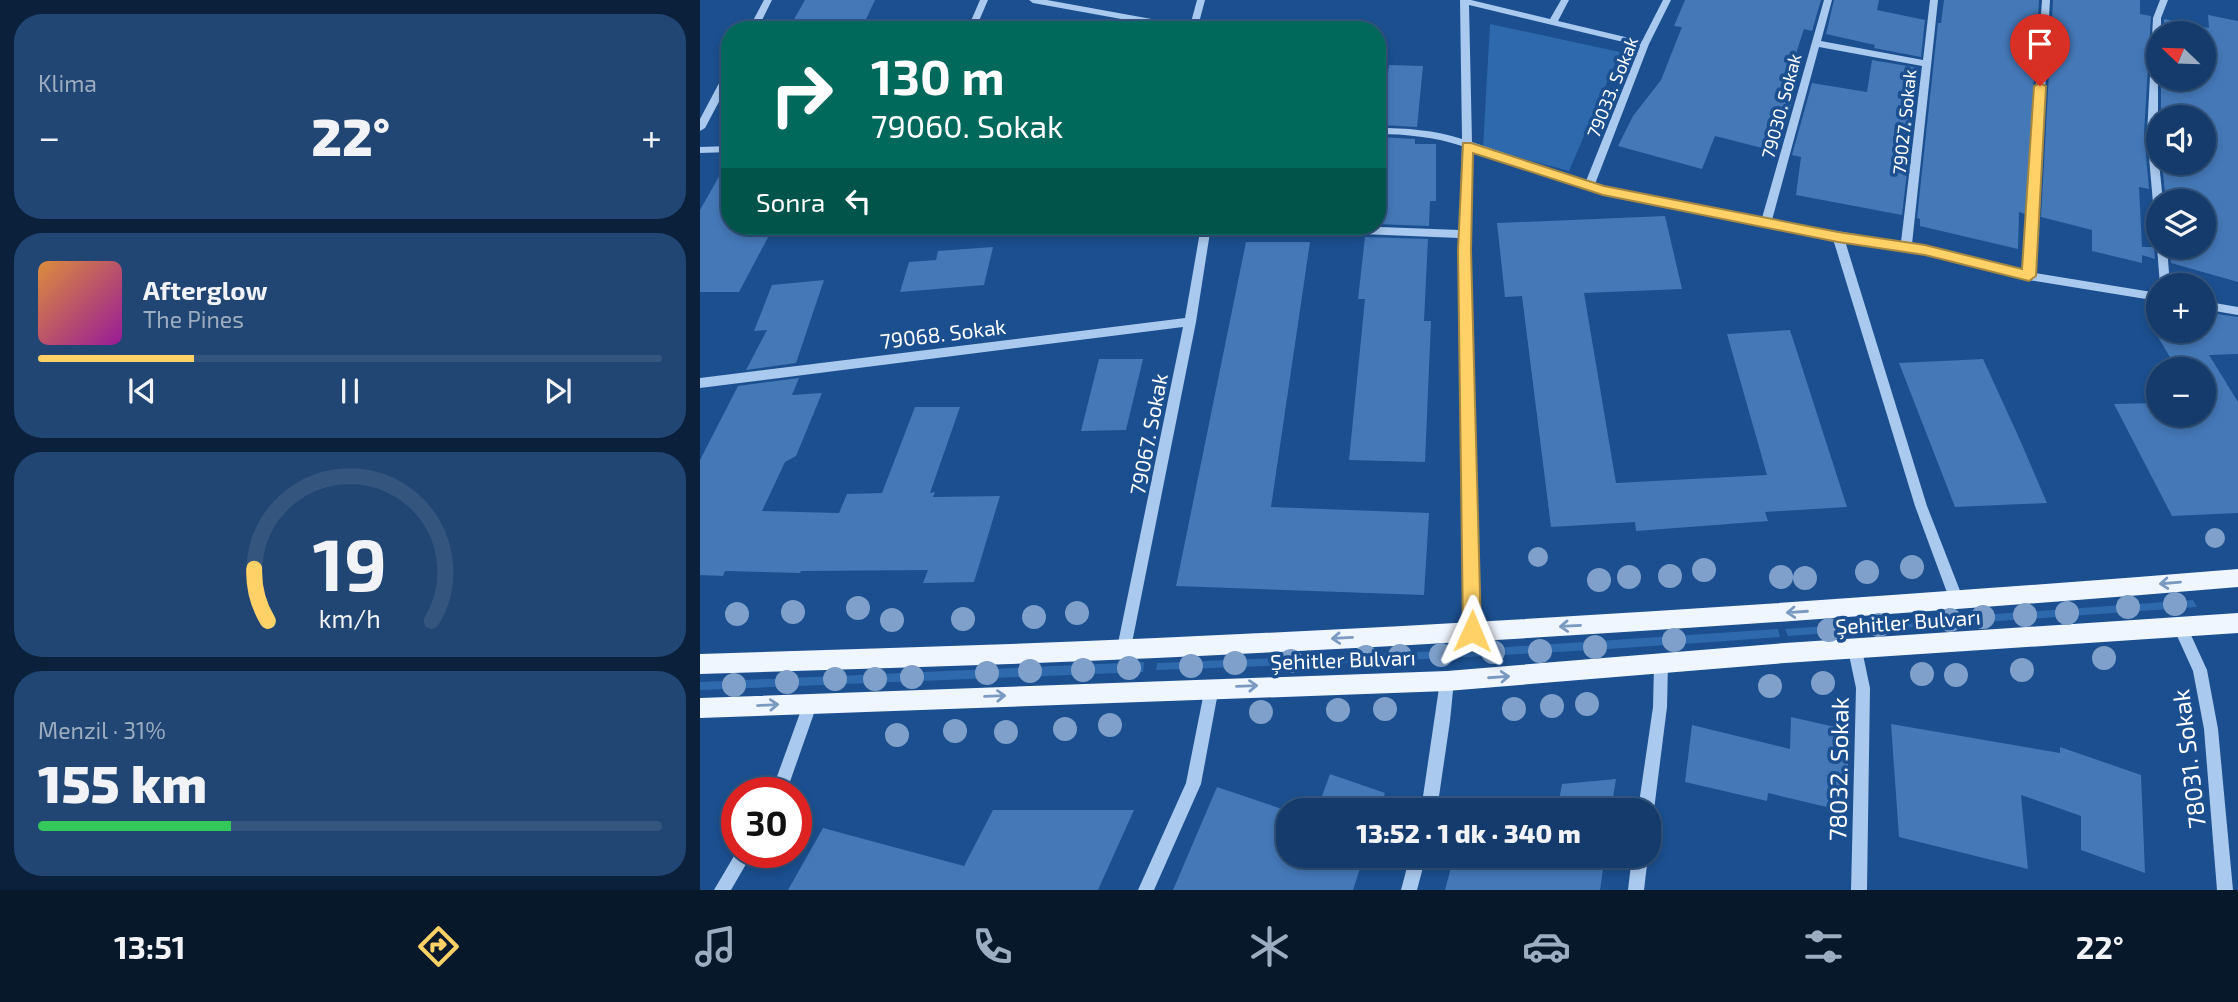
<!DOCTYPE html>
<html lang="tr">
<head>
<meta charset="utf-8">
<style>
	:root { --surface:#143b6b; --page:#214673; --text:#f1f3f6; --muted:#9dadc1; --line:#33557e; --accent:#ffd166 }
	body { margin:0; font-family:"Exo 2",sans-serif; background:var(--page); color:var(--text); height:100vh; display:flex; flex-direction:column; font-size:26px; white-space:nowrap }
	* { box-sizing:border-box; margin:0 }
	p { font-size:23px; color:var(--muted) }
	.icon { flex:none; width:38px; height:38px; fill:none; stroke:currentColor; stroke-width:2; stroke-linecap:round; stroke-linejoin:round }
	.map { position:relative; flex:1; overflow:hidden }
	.side { display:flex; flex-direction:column; gap:14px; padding:14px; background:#0b203b; width:700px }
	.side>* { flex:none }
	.hud { position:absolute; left:21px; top:21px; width:665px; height:214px; border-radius:28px; box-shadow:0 4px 10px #0003,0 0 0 2px var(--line); background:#00695c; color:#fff; overflow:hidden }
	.needle { width:46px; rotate:293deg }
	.controls { position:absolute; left:1446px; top:21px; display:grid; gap:14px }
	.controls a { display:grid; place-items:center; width:70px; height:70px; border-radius:50%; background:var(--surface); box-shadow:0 4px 10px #0003,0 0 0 2px var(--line); font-size:35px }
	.speed { position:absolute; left:21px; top:777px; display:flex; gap:14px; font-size:35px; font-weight:700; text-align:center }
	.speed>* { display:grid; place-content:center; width:91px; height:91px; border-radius:50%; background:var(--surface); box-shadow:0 4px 10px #0003,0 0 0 2px var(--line); line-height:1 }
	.speed .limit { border:10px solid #d22; background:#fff; color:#111 }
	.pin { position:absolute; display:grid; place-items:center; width:60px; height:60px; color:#fff; margin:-72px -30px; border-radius:50% 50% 50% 0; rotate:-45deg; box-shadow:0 0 7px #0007 }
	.pin .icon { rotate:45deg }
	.me { position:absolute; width:77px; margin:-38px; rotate:1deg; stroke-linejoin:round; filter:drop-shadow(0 0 5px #0008) }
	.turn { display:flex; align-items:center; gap:24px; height:147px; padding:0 35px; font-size:32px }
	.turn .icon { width:91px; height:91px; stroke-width:2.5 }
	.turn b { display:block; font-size:49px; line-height:60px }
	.then { display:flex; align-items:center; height:66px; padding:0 35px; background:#0003; gap:14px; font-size:26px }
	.big { font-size:52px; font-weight:800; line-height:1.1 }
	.side .widget { flex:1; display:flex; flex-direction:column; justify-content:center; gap:10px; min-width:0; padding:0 24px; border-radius:28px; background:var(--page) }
	.side .dial { align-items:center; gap:0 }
	.dial svg { height:182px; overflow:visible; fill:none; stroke:var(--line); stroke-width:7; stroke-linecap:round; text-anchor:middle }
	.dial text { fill:var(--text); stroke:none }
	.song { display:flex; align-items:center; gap:21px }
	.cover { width:84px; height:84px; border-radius:10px; background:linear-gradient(135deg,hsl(30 70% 55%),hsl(300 70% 35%)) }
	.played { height:7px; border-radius:4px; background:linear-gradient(90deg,var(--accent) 25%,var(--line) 25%) }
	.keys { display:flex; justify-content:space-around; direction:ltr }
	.heat { display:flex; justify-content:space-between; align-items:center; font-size:38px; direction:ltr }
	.charge { height:10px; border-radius:5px; background:linear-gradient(90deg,#34c759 31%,var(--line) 0) }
	.trip { position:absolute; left:576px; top:798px; width:385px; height:70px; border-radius:28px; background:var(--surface); box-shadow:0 4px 10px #0003,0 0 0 2px var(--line); font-weight:800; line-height:70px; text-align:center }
	.menu { display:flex; height:112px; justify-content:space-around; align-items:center; background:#08182b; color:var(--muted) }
	.menu .icon { width:49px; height:49px }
	.menu .on { color:var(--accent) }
	.menu b { font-size:32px; color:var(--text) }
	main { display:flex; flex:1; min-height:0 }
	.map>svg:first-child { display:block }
	.green { fill:#2e69ad }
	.building { fill:#4478b7 }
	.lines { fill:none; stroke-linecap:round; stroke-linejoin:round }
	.minor { fill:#a9c9ee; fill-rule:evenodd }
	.major { fill:#f0f6ff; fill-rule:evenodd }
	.tree { fill:#7ea0ca }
	.oneway { stroke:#7b9ac1 }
	.route { fill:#ffd166; stroke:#a68842; stroke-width:2 }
	.labels { text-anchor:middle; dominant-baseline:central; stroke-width:7; stroke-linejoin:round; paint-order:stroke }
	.far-street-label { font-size:18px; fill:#fff; stroke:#1b4f8f }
	.street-label { font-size:21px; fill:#fff; stroke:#1b4f8f }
	.near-street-label { font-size:24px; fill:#fff; stroke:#1b4f8f }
</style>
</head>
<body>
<main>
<section class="side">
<div class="widget"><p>Klima</p>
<div class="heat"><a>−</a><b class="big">22°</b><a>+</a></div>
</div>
<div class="widget">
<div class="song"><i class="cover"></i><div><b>Afterglow</b><p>The Pines</p></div></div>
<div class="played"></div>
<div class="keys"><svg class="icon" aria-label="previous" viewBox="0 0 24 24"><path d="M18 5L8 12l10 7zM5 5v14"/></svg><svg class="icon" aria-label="pause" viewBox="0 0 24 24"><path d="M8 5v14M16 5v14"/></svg><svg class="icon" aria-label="next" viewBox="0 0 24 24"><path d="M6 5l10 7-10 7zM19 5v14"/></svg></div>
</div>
<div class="widget dial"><svg viewBox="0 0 100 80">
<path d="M14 69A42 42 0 1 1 86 69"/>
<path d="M14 69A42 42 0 0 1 8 46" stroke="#ffd166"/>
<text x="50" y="56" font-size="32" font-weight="700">19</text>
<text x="50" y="72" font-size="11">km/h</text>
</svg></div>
<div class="widget"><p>Menzil · 31%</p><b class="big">155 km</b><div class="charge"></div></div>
</section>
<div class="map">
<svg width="1538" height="890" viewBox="0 0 1538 890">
	<rect width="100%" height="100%" fill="#1b4f8f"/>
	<g class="green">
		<polygon points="790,24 920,52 869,171 783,148"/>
		<polygon points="1493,600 1497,607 1088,636 1085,629"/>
		<path d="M1078 629 1080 637C872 653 664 663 456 670L457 663 764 650Z"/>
		<polygon points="444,662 443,672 0,690 0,682"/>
	</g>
	<g class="building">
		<polygon points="105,0 175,0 161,30 88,30"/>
		<polygon points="985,0 1121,0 1112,31 1104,29 1088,78 1098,80 1078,152 1015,136 1002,169 918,146 933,116 961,80 982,27 974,26"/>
		<polygon points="1134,0 1179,0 1177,10 1225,20 1221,57 1174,48 1175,45 1126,34"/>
		<polygon points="1244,0 1339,0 1325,214 1319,212 1318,249 1220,226 1220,219 1217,218 1238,23 1241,23"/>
		<polygon points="1353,0 1440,0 1440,14 1451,16 1444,134 1449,189 1439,187 1442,247 1454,247 1455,259 1442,255 1442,263 1392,251 1392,230 1341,217"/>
		<polygon points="1508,15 1538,21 1538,282 1471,263 1470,247 1503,247 1503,201 1465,193 1462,163 1503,163 1503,117 1461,117 1461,79 1503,79 1503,33 1464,33 1464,19 1509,28"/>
		<polygon points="1172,60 1219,68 1202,215 1096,195 1101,157 1092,155 1112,83 1167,92"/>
		<polygon points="689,65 723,66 717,127 681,125"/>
		<polygon points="680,137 715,139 715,144 736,144 736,201 730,201 729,226 677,224"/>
		<polygon points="30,157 30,226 74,226 39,292 0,292 0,210"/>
		<polygon points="965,216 982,289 884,293 916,483 1067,475 1027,334 1090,330 1147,507 1065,512 1068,521 936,531 935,522 851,527 822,296 805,297 797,223"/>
		<polygon points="665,237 728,239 724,321 731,321 725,462 649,460 665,299 658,299"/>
		<polygon points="546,242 610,242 571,507 729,513 724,595 476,586"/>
		<polygon points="293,247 284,285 200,292 209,262 236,260 238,251"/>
		<polygon points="124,280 96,363 46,370 67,330 54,331 72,285"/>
		<polygon points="1503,312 1538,317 1538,354 1509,355 1538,402 1538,513 1472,516 1414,404 1458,403 1458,415 1503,415 1503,369 1477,369 1445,315 1458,315 1458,331 1503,331"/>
		<polygon points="399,359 443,359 426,430 381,431"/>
		<polygon points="1283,359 1320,440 1347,503 1255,507 1199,363"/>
		<polygon points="99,378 92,395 122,393 96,456 85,462 62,511 139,513 147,494 182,493 215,407 260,407 230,493 235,492 233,497 300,496 274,582 223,583 228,570 101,571 100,573 25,571 23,576 0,575 0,460 38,386"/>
		<polygon points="1091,717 1148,730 1148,812 1068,793 1067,801 985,782 992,725 1090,749"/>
		<polygon points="1191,724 1360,753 1360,747 1441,775 1445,873 1381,850 1381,816 1321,795 1328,869 1199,837"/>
		<polygon points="630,774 685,793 679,810 617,810"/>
		<polygon points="916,779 911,810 767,810 858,806 862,784"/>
		<polygon points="517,787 588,811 588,856 664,856 653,890 473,890"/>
		<polygon points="293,810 434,810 398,890 88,890 123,828 264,866"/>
		<polygon points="754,856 905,856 900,890 745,890"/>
	</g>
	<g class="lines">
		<g class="minor">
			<polygon points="64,0 72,0 57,30 48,30"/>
			<polygon points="280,0 288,0 275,30 267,30"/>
			<polygon points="329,0 347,0 490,26 497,0 505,0 497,30 482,30 333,3"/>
			<path d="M760 0H771L850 19 861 0H869L858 21 942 41 963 0H971L949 44 895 184 1062 218 1124 0H1132L1121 41 1223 60 1230 0H1238L1212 244 1324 271 1342 0H1350L1335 273 1458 293V301L1316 278 1225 254 1145 241 1227 506 1264 601 1262 606 1257 608 1252 606 1215 506 1133 239 889 191 772 150 769 250 779 631 777 636 772 638 767 636 765 631 759 238 564 230 559 226H654L759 230 762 146C735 137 706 134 677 134V128C706 128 735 130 762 139ZM769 5 940 46 886 181 772 142ZM1119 47 1222 66 1201 242 1072 220Z"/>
			<path d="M1460 0H1468L1461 18V33H1458C1458 77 1458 118 1458 163H1459L1463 201H1458V207L1453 203 1447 134 1453 18Z"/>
			<polygon points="30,69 30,81 5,128 0,131 0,119 25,72"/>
			<polygon points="30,146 30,152 0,153 0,147"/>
			<polygon points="501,226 511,226 496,322 431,648 429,653 424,655 419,653 417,648 483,327 0,388 0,378 485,318"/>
			<polygon points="1458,245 1458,247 1467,247 1470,285 1460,285 1457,247"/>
			<polygon points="1503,301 1538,307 1538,315 1503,309"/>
			<polygon points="1480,620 1485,622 1507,670 1518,729 1533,890 1517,890 1504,729 1493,671 1473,627 1475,622"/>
			<polygon points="1155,643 1160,645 1162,650 1170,688 1167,890 1151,890 1156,688 1148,650 1150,645"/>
			<polygon points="961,657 966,659 968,664 967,707 954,810 951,815 948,817 948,810 938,810 953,707 954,664 956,659"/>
			<polygon points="747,674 752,676 754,681 750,721 737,810 721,810 740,681 742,676"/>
			<polygon points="512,680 517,682 519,687 501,784 454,890 438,890 486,783 505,687 507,682"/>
			<polygon points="111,695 116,697 118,702 86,793 71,793 104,702 106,697"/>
			<polygon points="37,851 53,852 31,890 14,890"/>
			<polygon points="710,856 726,856 717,890 701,890"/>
			<polygon points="932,856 948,856 944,890 928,890"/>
		</g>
		<g class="major">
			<path d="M1538 569V587C1178 617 817 641 456 658 304 665 152 669 0 674V654C152 649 304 645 456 638 817 622 1178 598 1538 569Z"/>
			<polygon points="1538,613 1538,633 1085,663 747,691 0,718 0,698 747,671 1085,643"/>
		</g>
	</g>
	<g class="tree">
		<circle cx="1515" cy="538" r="10"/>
		<circle cx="838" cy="557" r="10"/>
		<circle cx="1212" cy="567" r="12"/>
		<circle cx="1004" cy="570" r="12"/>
		<circle cx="1167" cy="572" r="12"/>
		<circle cx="970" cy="576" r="12"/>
		<circle cx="929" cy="577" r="12"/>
		<circle cx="1081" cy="577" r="12"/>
		<circle cx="1105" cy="578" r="12"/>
		<circle cx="899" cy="580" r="12"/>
		<circle cx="1475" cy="604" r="12"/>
		<circle cx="1428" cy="607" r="12"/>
		<circle cx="158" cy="608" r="12"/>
		<circle cx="93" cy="612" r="12"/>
		<circle cx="377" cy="613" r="12"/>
		<circle cx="1367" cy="613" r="12"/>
		<circle cx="37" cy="614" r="12"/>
		<circle cx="1325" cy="615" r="12"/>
		<circle cx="334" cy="617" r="12"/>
		<circle cx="1283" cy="617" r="12"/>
		<circle cx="263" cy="619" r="12"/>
		<circle cx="192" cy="620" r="12"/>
		<circle cx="1250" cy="620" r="12"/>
		<circle cx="1179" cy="625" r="12"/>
		<circle cx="1129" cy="630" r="12"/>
		<circle cx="974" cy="640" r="12"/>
		<circle cx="895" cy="647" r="12"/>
		<circle cx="840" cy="651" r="12"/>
		<circle cx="793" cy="652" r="12"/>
		<circle cx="741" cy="655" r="12"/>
		<circle cx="700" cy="656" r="12"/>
		<circle cx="666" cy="657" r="12"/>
		<circle cx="1404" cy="658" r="12"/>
		<circle cx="591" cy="661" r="12"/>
		<circle cx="535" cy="663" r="12"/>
		<circle cx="491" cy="666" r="12"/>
		<circle cx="429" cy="668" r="12"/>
		<circle cx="383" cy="670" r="12"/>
		<circle cx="1322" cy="670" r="12"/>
		<circle cx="330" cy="671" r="12"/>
		<circle cx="287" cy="673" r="12"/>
		<circle cx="1222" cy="674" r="12"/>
		<circle cx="1256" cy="675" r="12"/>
		<circle cx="212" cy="677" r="12"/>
		<circle cx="135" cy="679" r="12"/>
		<circle cx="175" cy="679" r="12"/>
		<circle cx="87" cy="682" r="12"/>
		<circle cx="1123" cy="683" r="12"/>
		<circle cx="34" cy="685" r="12"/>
		<circle cx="1070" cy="686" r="12"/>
		<circle cx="887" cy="704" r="12"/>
		<circle cx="852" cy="706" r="12"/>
		<circle cx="685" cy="709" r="12"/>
		<circle cx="814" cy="709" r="12"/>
		<circle cx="638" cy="710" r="12"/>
		<circle cx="561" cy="712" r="12"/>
		<circle cx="410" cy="725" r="12"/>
		<circle cx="365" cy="729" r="12"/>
		<circle cx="255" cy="731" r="12"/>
		<circle cx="306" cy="732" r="12"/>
		<circle cx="197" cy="735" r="12"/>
	</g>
	<defs><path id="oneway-shaft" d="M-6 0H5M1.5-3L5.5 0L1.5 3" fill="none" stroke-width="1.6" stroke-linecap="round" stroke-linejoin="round" transform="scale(1.75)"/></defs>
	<g class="oneway">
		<use href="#oneway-shaft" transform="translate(1470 583) rotate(175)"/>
		<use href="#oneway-shaft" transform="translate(1097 612) rotate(176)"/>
		<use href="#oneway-shaft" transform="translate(870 626) rotate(177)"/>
		<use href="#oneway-shaft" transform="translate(642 638) rotate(177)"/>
		<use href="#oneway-shaft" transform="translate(799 677) rotate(-4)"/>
		<use href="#oneway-shaft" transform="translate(547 686) rotate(-2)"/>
		<use href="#oneway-shaft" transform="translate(295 696) rotate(-2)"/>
		<use href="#oneway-shaft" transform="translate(68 705) rotate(-3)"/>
	</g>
	<polygon class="route" points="1340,83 1346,86 1336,276 1329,281 1225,255 1138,242 903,195 773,153 771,250 781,631 778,638 772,640 766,638 763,631 758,250 763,143 771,143 904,186 1138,232 1225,245 1322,269 1334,86"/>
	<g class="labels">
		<g class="far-street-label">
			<text transform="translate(912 87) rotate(-68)">79033. Sokak</text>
			<text transform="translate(1081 106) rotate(-75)">79030. Sokak</text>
			<text transform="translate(1204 122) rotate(-84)">79027. Sokak</text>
		</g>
		<g class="street-label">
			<text transform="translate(243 333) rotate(-7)">79068. Sokak</text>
			<text transform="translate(448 434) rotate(-79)">79067. Sokak</text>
			<text transform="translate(1208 621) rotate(-4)">Şehitler Bulvarı</text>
			<text transform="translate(643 659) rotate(-2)">Şehitler Bulvarı</text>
		</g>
		<g class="near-street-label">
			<text transform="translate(1488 759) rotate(-97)">78031. Sokak</text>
			<text transform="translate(1138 769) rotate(-89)">78032. Sokak</text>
		</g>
	</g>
</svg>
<div class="controls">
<a><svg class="needle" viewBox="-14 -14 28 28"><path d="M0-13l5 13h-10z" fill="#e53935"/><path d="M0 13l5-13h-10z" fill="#9dadc1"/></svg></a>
<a><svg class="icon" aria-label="sound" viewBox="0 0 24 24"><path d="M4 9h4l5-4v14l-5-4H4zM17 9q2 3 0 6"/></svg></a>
<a><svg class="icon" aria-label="layers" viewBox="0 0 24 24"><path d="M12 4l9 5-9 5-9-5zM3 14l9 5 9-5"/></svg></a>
<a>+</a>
<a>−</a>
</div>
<div class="speed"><div class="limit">30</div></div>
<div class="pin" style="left:1340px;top:86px;background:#d93025"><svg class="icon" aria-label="arrive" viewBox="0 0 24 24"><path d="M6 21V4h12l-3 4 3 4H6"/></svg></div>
<svg class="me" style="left:772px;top:631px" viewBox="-20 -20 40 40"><path d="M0-17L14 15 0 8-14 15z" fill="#ffd166" stroke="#fff" stroke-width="4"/></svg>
<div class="trip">13:52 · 1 dk · 340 m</div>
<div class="hud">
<div class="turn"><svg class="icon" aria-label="right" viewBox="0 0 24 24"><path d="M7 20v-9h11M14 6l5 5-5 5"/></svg><div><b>130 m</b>79060. Sokak</div></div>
<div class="then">Sonra<svg class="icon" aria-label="left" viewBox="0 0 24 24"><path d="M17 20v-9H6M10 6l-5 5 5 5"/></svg></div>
</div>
</div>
</main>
<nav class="menu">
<b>13:51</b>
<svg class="icon on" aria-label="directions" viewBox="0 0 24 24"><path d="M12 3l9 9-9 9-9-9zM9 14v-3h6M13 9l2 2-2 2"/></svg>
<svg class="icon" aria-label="music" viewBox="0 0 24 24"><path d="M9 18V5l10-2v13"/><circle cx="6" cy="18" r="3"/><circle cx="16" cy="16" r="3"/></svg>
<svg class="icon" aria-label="phone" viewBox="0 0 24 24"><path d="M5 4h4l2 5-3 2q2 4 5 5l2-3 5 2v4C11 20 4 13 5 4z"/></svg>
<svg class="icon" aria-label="climate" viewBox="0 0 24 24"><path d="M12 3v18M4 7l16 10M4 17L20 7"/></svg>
<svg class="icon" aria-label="car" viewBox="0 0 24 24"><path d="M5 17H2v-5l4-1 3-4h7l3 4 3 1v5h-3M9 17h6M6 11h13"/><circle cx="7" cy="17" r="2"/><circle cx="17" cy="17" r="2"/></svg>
<svg class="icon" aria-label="filters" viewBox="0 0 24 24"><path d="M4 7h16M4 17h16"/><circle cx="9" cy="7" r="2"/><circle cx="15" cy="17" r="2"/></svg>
<b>22°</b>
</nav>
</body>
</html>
